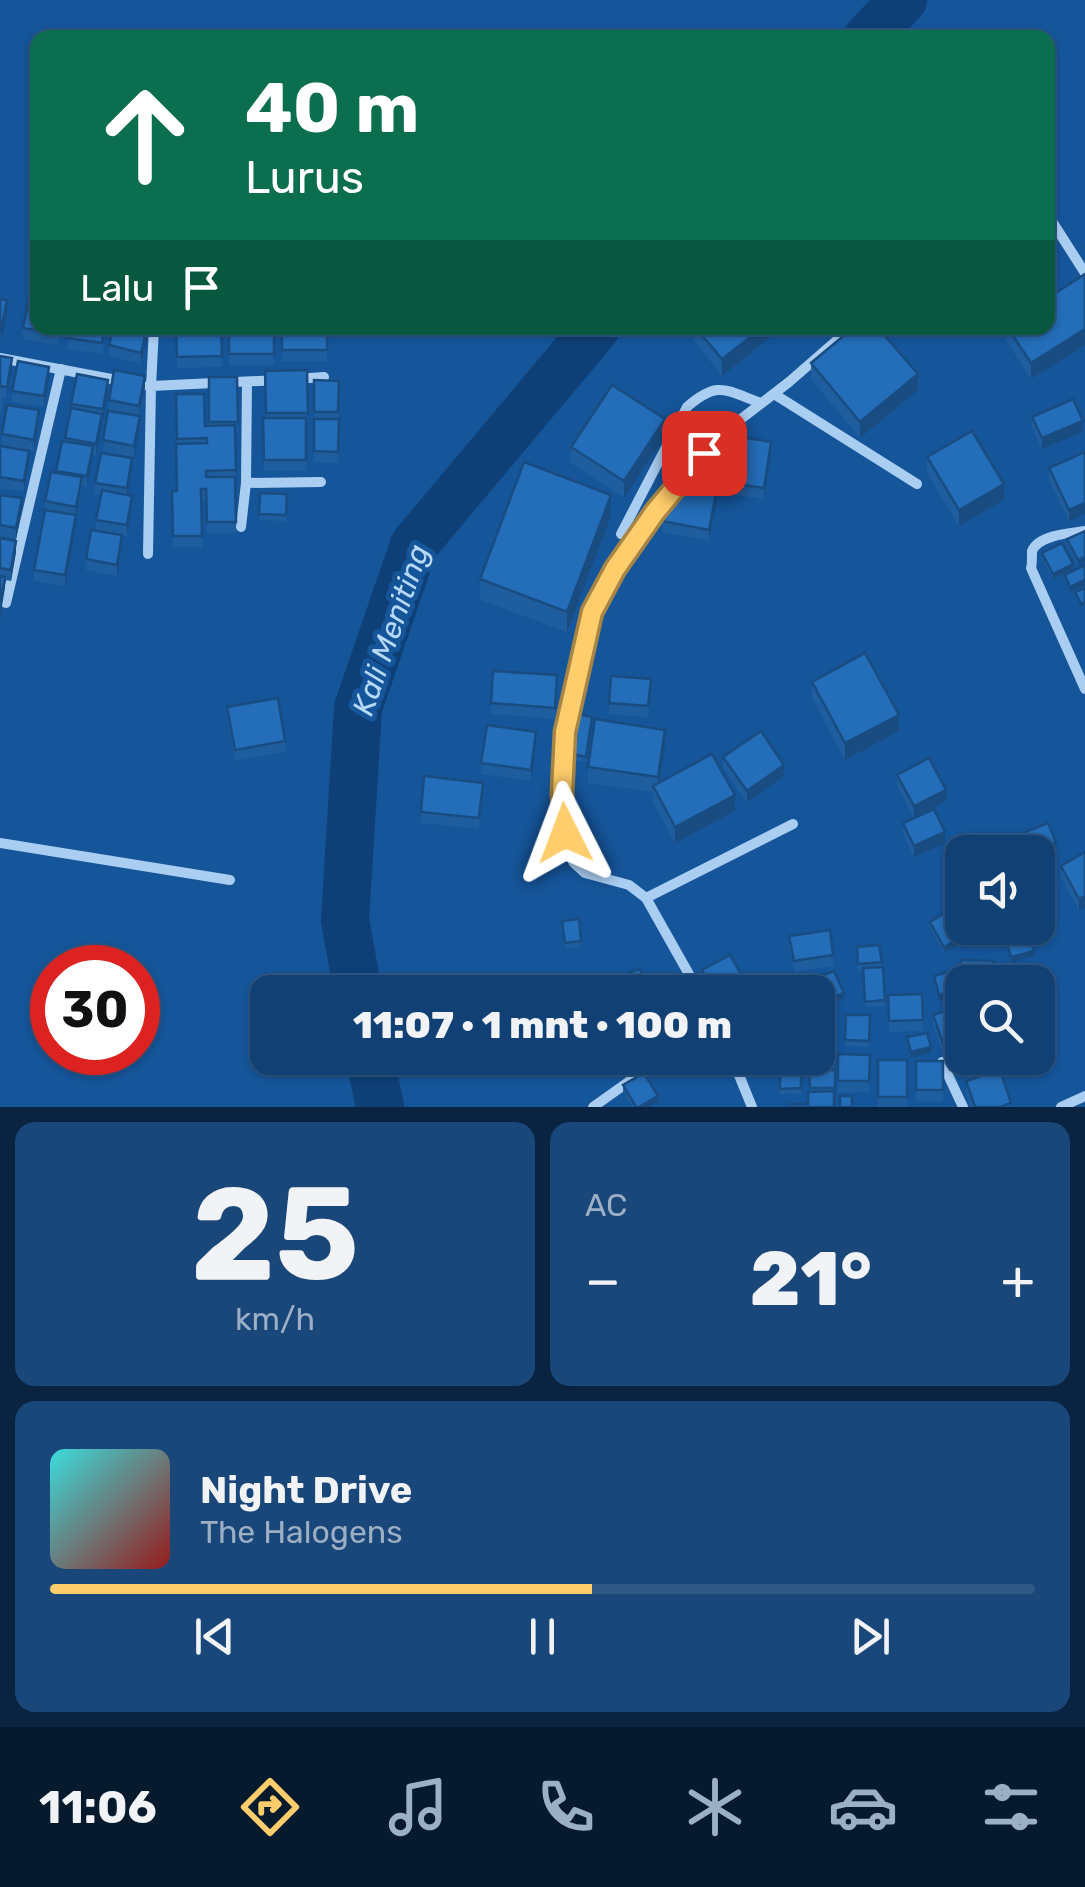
<!DOCTYPE html>
<html lang="id">
<head>
<meta charset="utf-8">
<style>
	:root { --surface:#104074; --page:#194779; --text:#f1f3f6; --muted:#9cafc5; --line:#305986; --accent:#ffcd6b }
	body { margin:0; font-family:Rubik,sans-serif; background:var(--page); color:var(--text); height:100vh; display:flex; flex-direction:column; font-size:38px; white-space:nowrap }
	* { box-sizing:border-box; margin:0 }
	p { font-size:32px; color:var(--muted) }
	.icon { flex:none; width:55px; height:55px; fill:none; stroke:currentColor; stroke-width:2; stroke-linecap:round; stroke-linejoin:round }
	.map { position:relative; height:1107px; overflow:hidden }
	.panel { display:flex; flex-direction:column; gap:15px; padding:15px; background:#092340; flex:1 }
	.panel>* { flex:none }
	.top-card { position:absolute; left:30px; top:30px; width:1025px; height:305px; border-radius:20px; box-shadow:0 2px 8px #0004,0 0 0 2px var(--line); background:#0b6e4f; color:#fff; overflow:hidden }
	.tools { position:absolute; left:945px; top:835px; display:grid; gap:20px }
	.tools a { display:grid; place-items:center; width:110px; height:110px; border-radius:20px; background:var(--surface); box-shadow:0 2px 8px #0004,0 0 0 2px var(--line); font-size:50px }
	.speed { position:absolute; left:30px; top:945px; display:flex; gap:20px; font-size:50px; font-weight:700; text-align:center }
	.speed>* { display:grid; place-content:center; width:130px; height:130px; border-radius:50%; background:var(--surface); box-shadow:0 2px 8px #0004,0 0 0 2px var(--line); line-height:1 }
	.speed .limit { border:15px solid #d22; background:#fff; color:#111 }
	.pin { position:absolute; display:grid; place-items:center; width:85px; height:85px; color:#fff; margin:-42px; border-radius:20px; box-shadow:0 5px 15px #0006 }
	.me { position:absolute; width:110px; margin:-55px; rotate:357deg; stroke-linejoin:round; filter:drop-shadow(0 0 8px #0008) }
	.turn { display:flex; align-items:center; gap:35px; height:210px; padding:0 50px; font-size:45px }
	.turn .icon { width:130px; height:130px; stroke-width:2.5 }
	.turn b { display:block; font-size:70px; line-height:85px }
	.then { display:flex; align-items:center; height:95px; padding:0 50px; background:#0003; gap:20px; font-size:38px }
	.big { font-size:75px; font-weight:800; line-height:1.1 }
	.panel .card { flex:1; display:flex; flex-direction:column; justify-content:center; gap:15px; min-width:0; padding:0 35px; border-radius:20px; background:var(--page) }
	.panel .dial { align-items:center; gap:0 }
	.dial b { font-size:130px; line-height:1 }
	.song { display:flex; align-items:center; gap:30px }
	.cover { width:120px; height:120px; border-radius:15px; background:linear-gradient(135deg,hsl(180 70% 55%),hsl(0 70% 35%)) }
	.played { height:10px; border-radius:5px; background:linear-gradient(90deg,var(--accent) 55%,var(--line) 55%) }
	.keys { display:flex; justify-content:space-around; direction:ltr }
	.heat { display:flex; justify-content:space-between; align-items:center; font-size:55px; direction:ltr }
	.panel .tiles { flex:1; display:grid; gap:15px; grid-template-columns:1fr 1fr }
	.card:last-child { grid-column:span 2 }
	.trip { position:absolute; left:250px; top:975px; width:585px; height:100px; border-radius:20px; background:var(--surface); box-shadow:0 2px 8px #0004,0 0 0 2px var(--line); font-weight:800; line-height:100px; text-align:center }
	.dock { display:flex; height:160px; justify-content:space-around; align-items:center; background:#061a2e; color:var(--muted) }
	.dock .icon { width:70px; height:70px }
	.dock .current { color:var(--accent) }
	.dock b { font-size:45px; color:var(--text) }
	.map>svg:first-child { display:block }
	.lines { fill:none; stroke-linecap:round; stroke-linejoin:round }
	.river { stroke:#0e3f76; stroke-width:48 }
	.minor { stroke:#aacef2; stroke-width:10 }
	.wall { fill:#1f5e9e }
	.shaded-wall { fill:#194c81 }
	.building { fill:#246db8; stroke:#194c81; stroke-width:2.5 }
	.route-casing { stroke:#a68546; stroke-width:25 }
	.route { stroke:#ffcd6b; stroke-width:18 }
	.labels { text-anchor:middle; dominant-baseline:central; stroke-width:10; stroke-linejoin:round; paint-order:stroke }
	.water-label { font-size:30px; font-style:italic; fill:#b6d8f9; stroke:#15559a }
</style>
</head>
<body>
<div class="map">
<svg width="1085" height="1107" viewBox="0 0 1085 1107">
	<rect width="100%" height="100%" fill="#15559a"/>
	<g class="lines">
		<g class="river">
			<polyline points="867,38 903,0"/>
			<polyline points="358,992 345,920 358,708 414,545 596,328"/>
			<polyline points="370,1058 380,1107"/>
		</g>
		<g class="minor">
			<polyline points="1048,215 1085,273"/>
			<polyline points="0,358 122,381"/>
			<polyline points="295,379 324,377"/>
			<polyline points="148,386 151,386 154,328"/>
			<polyline points="774,394 917,484"/>
			<polyline points="246,483 321,482"/>
			<polyline points="241,527 246,483 247,382"/>
			<path d="M1085 531C1070 533 1039 535 1032 551 1032 552 1032 566 1031 568L1085 689"/>
			<path d="M621 534 687 407C718 380 725 390 761 403"/>
			<polyline points="148,554 151,386 278,380"/>
			<polyline points="6,603 61,369"/>
			<polyline points="0,843 230,880"/>
			<polyline points="646,898 793,824"/>
			<polyline points="699,992 646,898 629,885 585,873 573,862 565,833 562,794 565,731 578,668 592,612 615,569 678,482 732,426 789,382 851,328"/>
			<polyline points="732,1058 752,1107"/>
			<polyline points="942,1062 963,1107"/>
			<polyline points="593,1107 662,1058"/>
			<polyline points="1061,1107 1085,1096"/>
		</g>
	</g>
	<g class="wall">
		<polygon points="1085,274 1085,345 1031,379 1006,340 1006,328 1048,328"/>
		<polygon points="23,328 61,328 58,345 23,339"/>
		<polygon points="69,328 106,328 102,354 67,349"/>
		<polygon points="150,328 141,364 109,356 109,345"/>
		<polygon points="176,328 221,328 222,367 177,368"/>
		<rect x="229" y="328" width="45" height="37"/>
		<rect x="282" y="328" width="45" height="33"/>
		<polygon points="692,328 782,328 722,376 692,338"/>
		<polygon points="0,356 12,369 7,398 3,398 0,417"/>
		<polygon points="811,363 918,390 860,438 811,379"/>
		<polygon points="307,370 306,471 264,471 263,418 266,418 265,371"/>
		<polygon points="209,377 237,377 238,433 235,433 236,533 207,533 206,500 202,500 202,547 173,547 172,491 177,491 176,394 205,426 209,426"/>
		<polygon points="49,378 44,407 12,402 12,391"/>
		<polygon points="314,380 339,381 338,463 314,462"/>
		<polygon points="145,387 134,457 103,451 109,400"/>
		<polygon points="108,391 96,455 93,454 87,487 82,486 76,526 65,586 34,581 34,570 45,510 45,501 56,473 62,441 65,441 71,404"/>
		<polygon points="1032,417 1083,432 1042,449 1032,428"/>
		<polygon points="39,421 34,451 2,445 2,434"/>
		<polygon points="665,435 624,498 571,463 571,447"/>
		<polygon points="0,446 29,462 24,492 0,488"/>
		<polygon points="1085,452 1085,514 1069,521 1049,479 1049,468"/>
		<polygon points="771,453 764,499 714,492 714,481"/>
		<polygon points="927,457 1004,500 959,526 927,473"/>
		<polygon points="132,469 127,495 132,507 127,536 122,535 122,546 117,576 86,570 86,559 96,531 96,520 101,495 95,494 95,483"/>
		<polygon points="260,493 287,494 286,521 259,520"/>
		<polygon points="0,495 22,509 16,539 0,536"/>
		<polygon points="716,505 709,541 662,532 662,521"/>
		<polygon points="611,516 567,632 480,600 480,579"/>
		<polygon points="1085,531 1085,562 1078,566 1067,545 1067,539"/>
		<polygon points="0,538 16,552 11,581 5,580 0,618"/>
		<polygon points="1042,553 1073,569 1053,579 1042,558"/>
		<polygon points="812,682 899,731 845,760 812,698"/>
		<polygon points="557,686 555,719 491,714 491,703"/>
		<polygon points="651,690 648,717 609,714 609,703"/>
		<polygon points="227,707 285,741 285,752 235,761 227,718"/>
		<polygon points="592,722 586,762 572,760 572,754"/>
		<polygon points="536,743 531,781 481,774 481,763"/>
		<polygon points="665,746 660,782 735,811 675,843 653,802 653,792 588,783 588,767"/>
		<polygon points="723,757 784,776 747,802 723,768"/>
		<polygon points="897,775 946,801 914,817 897,786"/>
		<polygon points="483,794 479,829 421,823 421,812"/>
		<polygon points="903,823 945,843 914,857 903,834"/>
		<polygon points="1085,852 1079,910 1061,877 1061,866"/>
		<polygon points="930,922 960,944 944,953 930,927"/>
		<polygon points="562,927 581,941 581,947 565,949"/>
		<polygon points="789,936 833,955 833,966 794,972 789,947"/>
		<polygon points="879,945 882,967 883,967 885,1006 865,1007 863,969 858,970 857,947"/>
		<polygon points="961,960 993,961 993,981 960,980"/>
		<polygon points="702,970 750,992 708,992 702,981"/>
		<polygon points="813,979 844,998 822,1007 813,985"/>
		<polygon points="888,995 923,1020 923,1031 889,1032"/>
		<polygon points="846,1015 870,1015 869,1047 845,1046"/>
		<polygon points="933,1015 974,1058 974,1062 949,1071 933,1026"/>
		<polygon points="838,1054 870,1055 869,1092 838,1092"/>
		<rect x="878" y="1060" width="29" height="47"/>
		<rect x="916" y="1061" width="27" height="40"/>
		<rect x="780" y="1070" width="21" height="24"/>
		<polygon points="809,1070 835,1070 834,1107 808,1104 810,1092"/>
		<polygon points="966,1081 1011,1107 971,1107 966,1092"/>
		<polygon points="623,1085 658,1102 649,1107 632,1107 623,1091"/>
	</g>
	<g class="shaded-wall">
		<polygon points="7,300 7,311 1,342 1,331"/>
		<polygon points="147,328 150,328 141,364 141,353"/>
		<polygon points="762,328 782,328 722,376 722,359"/>
		<polygon points="1085,329 1085,345 1031,379 1031,363"/>
		<polygon points="12,358 12,369 7,398 7,387"/>
		<polygon points="49,367 49,378 44,407 44,396"/>
		<polygon points="918,374 918,390 860,438 860,422"/>
		<polygon points="145,376 145,387 139,416 139,406"/>
		<polygon points="108,380 108,391 103,420 103,409"/>
		<polygon points="39,410 39,421 34,451 34,440"/>
		<polygon points="102,414 102,425 96,455 96,444"/>
		<polygon points="140,416 140,427 134,457 134,446"/>
		<polygon points="665,419 665,435 624,498 624,481"/>
		<polygon points="1083,421 1083,432 1042,449 1042,438"/>
		<polygon points="771,442 771,453 764,499 764,488"/>
		<polygon points="93,446 93,457 87,487 87,476"/>
		<polygon points="29,451 29,462 24,492 24,481"/>
		<polygon points="132,458 132,469 127,499 127,488"/>
		<polygon points="82,477 76,526 65,586 65,575"/>
		<polygon points="1004,484 1004,500 959,526 959,510"/>
		<polygon points="716,494 716,505 709,541 709,530"/>
		<polygon points="611,495 611,516 567,632 567,612"/>
		<polygon points="132,496 132,507 127,536 127,525"/>
		<polygon points="22,498 22,509 16,539 16,528"/>
		<polygon points="1085,503 1085,514 1069,521 1069,510"/>
		<polygon points="122,535 122,546 117,576 117,565"/>
		<polygon points="16,541 16,552 11,581 11,570"/>
		<polygon points="1085,557 1085,562 1078,566 1078,560"/>
		<polygon points="1073,564 1073,569 1053,579 1053,574"/>
		<polygon points="5,577 5,588 0,618 0,607"/>
		<polygon points="1085,580 1085,585 1070,592 1070,587"/>
		<polygon points="899,715 899,731 845,760 845,743"/>
		<polygon points="665,730 665,746 658,793 658,777"/>
		<polygon points="536,732 536,743 531,781 531,770"/>
		<polygon points="784,765 784,776 747,802 747,791"/>
		<polygon points="946,790 946,801 914,817 914,806"/>
		<polygon points="735,795 735,811 675,843 675,827"/>
		<polygon points="945,832 945,843 914,857 914,846"/>
		<polygon points="1056,842 1056,853 1038,861 1036,850"/>
		<polygon points="1042,866 1042,877 1038,879 1038,868"/>
		<polygon points="1085,896 1085,907 1079,910 1079,899"/>
		<polygon points="1046,904 1046,915 1038,919 1038,908"/>
		<polygon points="960,938 960,944 944,953 944,947"/>
		<polygon points="1034,951 1034,956 1011,963 1011,957"/>
		<polygon points="645,986 645,992 632,992 632,990"/>
		<polygon points="954,991 954,997 939,1001 939,995"/>
		<polygon points="844,993 844,998 822,1007 822,1002"/>
		<polygon points="931,1047 931,1053 911,1058 911,1052"/>
		<polygon points="962,1055 962,1058 974,1058 974,1062 949,1071 949,1060"/>
		<polygon points="776,1058 788,1058 772,1065 772,1060"/>
		<polygon points="658,1096 658,1102 649,1107 639,1107"/>
	</g>
	<g class="building">
		<polygon points="1085,274 1085,329 1031,363 1008,328 1048,328 1048,298"/>
		<polygon points="29,298 38,299 38,328 59,328 58,334 23,328"/>
		<polygon points="0,299 7,300 1,331 0,330"/>
		<polygon points="69,328 104,328 102,343 67,338"/>
		<polygon points="114,328 147,328 141,353 109,345"/>
		<polygon points="176,328 221,328 222,356 177,357"/>
		<rect x="229" y="328" width="45" height="26"/>
		<rect x="282" y="328" width="45" height="22"/>
		<polygon points="696,328 762,328 722,359"/>
		<polygon points="853,328 878,328 918,374 860,422 811,363"/>
		<polygon points="0,356 12,358 7,387 0,386"/>
		<polygon points="18,361 49,367 44,396 12,391"/>
		<polygon points="114,370 145,376 139,406 109,400"/>
		<polygon points="307,370 308,413 266,413 265,371"/>
		<polygon points="77,374 108,380 103,409 71,404"/>
		<polygon points="209,377 237,377 238,422 209,422"/>
		<polygon points="314,380 339,381 338,412 314,412"/>
		<polygon points="612,385 665,419 624,481 571,447"/>
		<polygon points="176,394 204,394 205,426 235,425 236,470 206,471 206,477 235,477 236,522 207,522 206,489 201,489 202,536 173,536 172,491 177,491 176,444 207,443 207,438 177,439"/>
		<polygon points="1073,399 1083,421 1042,438 1032,417"/>
		<polygon points="7,405 39,410 34,440 2,434"/>
		<polygon points="71,408 102,414 96,444 65,438"/>
		<polygon points="108,411 140,416 134,446 103,440"/>
		<polygon points="263,418 306,418 306,460 264,460"/>
		<polygon points="314,419 339,419 338,452 314,451"/>
		<polygon points="972,431 1004,484 959,510 927,457"/>
		<polygon points="722,434 771,442 764,488 714,481"/>
		<polygon points="62,441 93,446 87,476 56,471"/>
		<polygon points="0,446 29,451 24,481 0,477"/>
		<polygon points="1085,452 1085,503 1069,510 1049,468"/>
		<polygon points="101,453 132,458 127,488 95,483"/>
		<polygon points="524,462 611,495 567,612 480,579"/>
		<polygon points="51,472 82,477 76,507 45,501"/>
		<polygon points="668,485 716,494 709,530 662,521"/>
		<polygon points="102,490 132,496 127,525 96,520"/>
		<polygon points="260,493 287,494 286,515 259,514"/>
		<polygon points="0,495 22,498 16,528 0,525"/>
		<polygon points="45,510 76,515 65,575 34,570"/>
		<polygon points="91,530 122,535 117,565 86,559"/>
		<polygon points="1085,531 1085,557 1078,560 1067,539"/>
		<polygon points="0,538 16,541 11,570 0,568"/>
		<polygon points="1062,543 1073,564 1053,574 1042,553"/>
		<polygon points="1085,565 1085,580 1070,587 1065,575"/>
		<polygon points="0,576 5,577 0,607"/>
		<polygon points="1085,588 1085,602 1081,604 1075,592"/>
		<polygon points="865,653 899,715 845,743 812,682"/>
		<polygon points="493,671 557,675 555,708 491,703"/>
		<polygon points="611,676 651,679 648,706 609,703"/>
		<polygon points="278,698 285,741 235,750 227,707"/>
		<polygon points="578,714 592,717 586,757 572,754"/>
		<polygon points="595,719 665,730 658,777 588,767"/>
		<polygon points="487,725 536,732 531,770 481,763"/>
		<polygon points="761,731 784,765 747,791 723,757"/>
		<polygon points="712,754 735,795 675,827 653,786"/>
		<polygon points="929,758 946,790 914,806 897,775"/>
		<polygon points="424,776 483,783 479,818 421,812"/>
		<polygon points="934,809 945,832 914,846 903,823"/>
		<polygon points="1048,823 1056,842 1036,850 1037,852 998,852 995,844"/>
		<polygon points="1085,852 1085,896 1079,899 1061,866"/>
		<polygon points="1038,854 1042,866 1038,868"/>
		<polygon points="1038,887 1046,904 1038,908"/>
		<polygon points="945,913 960,938 944,947 930,922"/>
		<polygon points="579,919 581,941 565,943 562,921"/>
		<polygon points="830,930 833,955 794,961 789,936"/>
		<polygon points="1029,933 1034,951 1011,957 1006,940"/>
		<polygon points="879,945 882,962 858,964 857,947"/>
		<polygon points="730,955 750,990 746,992 715,992 702,970"/>
		<polygon points="961,960 993,961 993,975 960,974"/>
		<polygon points="883,967 885,1000 865,1002 863,968"/>
		<polygon points="640,969 645,986 632,990 627,973"/>
		<polygon points="834,971 844,993 822,1002 813,979"/>
		<polygon points="949,972 954,991 939,995 934,976"/>
		<polygon points="804,973 811,992 783,992 779,981"/>
		<polygon points="614,977 622,992 586,992 585,991"/>
		<polygon points="691,980 696,992 659,992"/>
		<polygon points="922,994 923,1020 889,1021 888,995"/>
		<polygon points="959,1006 962,1017 962,1055 949,1060 933,1015"/>
		<polygon points="846,1015 870,1015 869,1041 845,1040"/>
		<polygon points="927,1033 931,1047 911,1052 907,1037"/>
		<polygon points="838,1054 870,1055 869,1081 838,1081"/>
		<rect x="878" y="1060" width="29" height="37"/>
		<rect x="916" y="1061" width="27" height="29"/>
		<polygon points="780,1070 801,1070 801,1088 780,1089"/>
		<polygon points="809,1070 835,1070 835,1088 810,1088"/>
		<polygon points="1000,1070 1011,1103 1000,1107 975,1107 966,1081"/>
		<polygon points="644,1073 658,1096 639,1107 636,1107 623,1085"/>
		<polygon points="834,1091 834,1107 789,1107 789,1104 808,1104 808,1092"/>
		<rect x="840" y="1096" width="12" height="11"/>
	</g>
	<g class="lines">
		<defs>
			<polyline id="route" points="565,833 562,794 565,732 592,612 615,569 655,512 704,453"/>
		</defs>
		<use href="#route" class="route-casing"/>
		<use href="#route" class="route"/>
	</g>
	<g class="labels">
		<g class="water-label">
			<text transform="translate(391 630) rotate(-71)">Kali Meniting</text>
		</g>
	</g>
</svg>
<div class="tools">
<a><svg class="icon" aria-label="sound" viewBox="0 0 24 24"><path d="M4 9h4l5-4v14l-5-4H4zM17 9q2 3 0 6"/></svg></a>
<a><svg class="icon" aria-label="search" viewBox="0 0 24 24"><circle cx="10" cy="10" r="6"/><path d="M15 15l6 6"/></svg></a>
</div>
<div class="speed"><div class="limit">30</div></div>
<div class="pin" style="left:704px;top:453px;background:#d93025"><svg class="icon" aria-label="arrive" viewBox="0 0 24 24"><path d="M6 21V4h12l-3 4 3 4H6"/></svg></div>
<svg class="me" style="left:565px;top:833px" viewBox="-20 -20 40 40"><path d="M0-17L14 15 0 8-14 15z" fill="#ffcd6b" stroke="#fff" stroke-width="4"/></svg>
<div class="trip">11:07 · 1 mnt · 100 m</div>
<div class="top-card">
<div class="turn"><svg class="icon" aria-label="ahead" viewBox="0 0 24 24"><path d="M12 20V5M6 11l6-6 6 6"/></svg><div><b>40 m</b>Lurus</div></div>
<div class="then">Lalu<svg class="icon" aria-label="arrive" viewBox="0 0 24 24"><path d="M6 21V4h12l-3 4 3 4H6"/></svg></div>
</div>
</div>
<section class="panel">
<div class="tiles">
<div class="card dial"><b>25</b><p>km/h</p></div>
<div class="card"><p>AC</p>
<div class="heat"><a>−</a><b class="big">21°</b><a>+</a></div>
</div>
<div class="card">
<div class="song"><i class="cover"></i><div><b>Night Drive</b><p>The Halogens</p></div></div>
<div class="played"></div>
<div class="keys"><svg class="icon" aria-label="previous" viewBox="0 0 24 24"><path d="M18 5L8 12l10 7zM5 5v14"/></svg><svg class="icon" aria-label="pause" viewBox="0 0 24 24"><path d="M8 5v14M16 5v14"/></svg><svg class="icon" aria-label="next" viewBox="0 0 24 24"><path d="M6 5l10 7-10 7zM19 5v14"/></svg></div>
</div>
</div>
</section>
<nav class="dock">
<b>11:06</b>
<svg class="icon current" aria-label="directions" viewBox="0 0 24 24"><path d="M12 3l9 9-9 9-9-9zM9 14v-3h6M13 9l2 2-2 2"/></svg>
<svg class="icon" aria-label="music" viewBox="0 0 24 24"><path d="M9 18V5l10-2v13"/><circle cx="6" cy="18" r="3"/><circle cx="16" cy="16" r="3"/></svg>
<svg class="icon" aria-label="phone" viewBox="0 0 24 24"><path d="M5 4h4l2 5-3 2q2 4 5 5l2-3 5 2v4C11 20 4 13 5 4z"/></svg>
<svg class="icon" aria-label="climate" viewBox="0 0 24 24"><path d="M12 3v18M4 7l16 10M4 17L20 7"/></svg>
<svg class="icon" aria-label="car" viewBox="0 0 24 24"><path d="M5 17H2v-5l4-1 3-4h7l3 4 3 1v5h-3M9 17h6M6 11h13"/><circle cx="7" cy="17" r="2"/><circle cx="17" cy="17" r="2"/></svg>
<svg class="icon" aria-label="filters" viewBox="0 0 24 24"><path d="M4 7h16M4 17h16"/><circle cx="9" cy="7" r="2"/><circle cx="15" cy="17" r="2"/></svg>
</nav>
</body>
</html>
